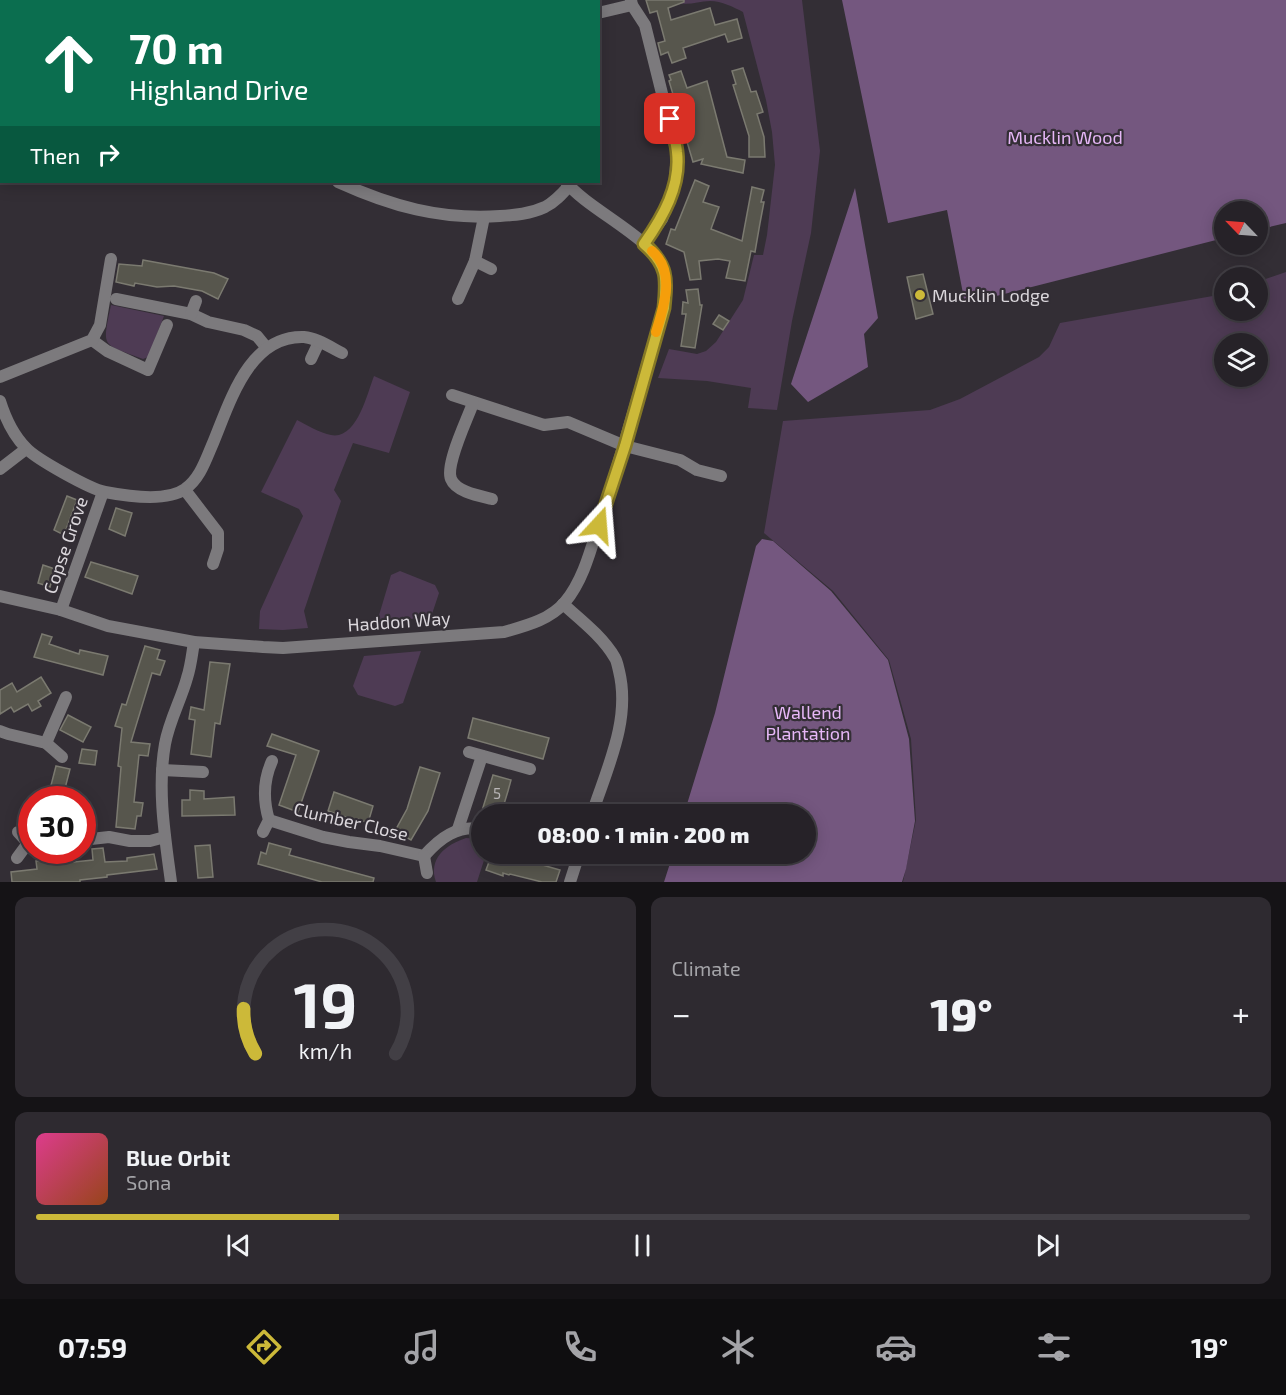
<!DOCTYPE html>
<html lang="en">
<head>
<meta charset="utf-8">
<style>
	:root { --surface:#262228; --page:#2e2a30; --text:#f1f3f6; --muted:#a4a4a8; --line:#423f45; --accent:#ccb939 }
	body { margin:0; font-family:"Exo 2",sans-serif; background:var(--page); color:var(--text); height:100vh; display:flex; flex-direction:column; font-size:22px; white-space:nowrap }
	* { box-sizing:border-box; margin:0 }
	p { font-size:20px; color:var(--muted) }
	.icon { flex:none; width:33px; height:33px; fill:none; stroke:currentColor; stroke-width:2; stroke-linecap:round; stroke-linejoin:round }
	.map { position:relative; height:882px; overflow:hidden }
	.sheet { display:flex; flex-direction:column; gap:15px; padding:15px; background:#151316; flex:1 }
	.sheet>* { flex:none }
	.guide { position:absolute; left:0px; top:0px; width:600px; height:183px; box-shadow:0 3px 15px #0003,0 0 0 2px var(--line); background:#0b6e4f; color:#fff; overflow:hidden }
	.needle { width:39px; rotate:295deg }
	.tools { position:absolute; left:1214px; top:201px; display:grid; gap:12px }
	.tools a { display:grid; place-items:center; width:54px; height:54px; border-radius:50%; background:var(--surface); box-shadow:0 3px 15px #0003,0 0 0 2px var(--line); font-size:30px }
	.speed { position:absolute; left:18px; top:786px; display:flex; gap:12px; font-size:30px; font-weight:700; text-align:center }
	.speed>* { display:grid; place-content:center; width:78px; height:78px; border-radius:50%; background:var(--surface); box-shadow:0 3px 15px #0003,0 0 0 2px var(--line); line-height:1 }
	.speed .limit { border:9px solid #d22; background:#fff; color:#111 }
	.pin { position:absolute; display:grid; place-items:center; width:51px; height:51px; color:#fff; margin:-26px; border-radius:12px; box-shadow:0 3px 9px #0006 }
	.me { position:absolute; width:66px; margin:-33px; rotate:19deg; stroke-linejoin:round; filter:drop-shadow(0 0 4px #0008) }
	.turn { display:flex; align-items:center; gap:21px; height:126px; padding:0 30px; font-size:27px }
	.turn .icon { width:78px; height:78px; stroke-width:2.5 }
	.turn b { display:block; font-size:42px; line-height:51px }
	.then { display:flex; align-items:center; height:57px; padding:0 30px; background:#0003; gap:12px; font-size:22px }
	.big { font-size:45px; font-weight:800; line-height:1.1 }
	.sheet .card { flex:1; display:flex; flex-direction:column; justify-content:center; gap:9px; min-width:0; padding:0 21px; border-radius:12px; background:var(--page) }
	.sheet .dial { align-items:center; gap:0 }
	.dial svg { height:156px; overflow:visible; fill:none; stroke:var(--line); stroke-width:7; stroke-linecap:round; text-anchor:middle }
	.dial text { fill:var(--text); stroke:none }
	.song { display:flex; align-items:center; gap:18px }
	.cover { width:72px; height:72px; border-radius:9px; background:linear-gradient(135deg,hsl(330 70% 55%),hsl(20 70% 35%)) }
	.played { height:6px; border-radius:3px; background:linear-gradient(90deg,var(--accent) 25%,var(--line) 25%) }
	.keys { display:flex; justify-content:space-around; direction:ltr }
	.heat { display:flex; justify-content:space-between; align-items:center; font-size:33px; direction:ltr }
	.sheet .tiles { flex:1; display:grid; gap:15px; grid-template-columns:1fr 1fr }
	.card:last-child { grid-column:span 2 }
	.trip { position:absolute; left:471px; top:804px; width:345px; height:60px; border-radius:30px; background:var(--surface); box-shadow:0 3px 15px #0003,0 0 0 2px var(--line); font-weight:800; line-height:60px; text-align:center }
	.dock { display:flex; height:96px; justify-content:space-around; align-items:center; background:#0f0e10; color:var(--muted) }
	.dock .icon { width:42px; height:42px }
	.dock .current { color:var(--accent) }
	.dock b { font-size:27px; color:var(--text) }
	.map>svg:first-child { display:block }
	.green { fill:#4e3b54; fill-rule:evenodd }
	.forest { fill:#74577f }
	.building { fill:#57564d; stroke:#7b7a70; stroke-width:1.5 }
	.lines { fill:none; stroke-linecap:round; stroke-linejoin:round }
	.minor { stroke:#7c7a7d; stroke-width:12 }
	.route-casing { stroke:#857825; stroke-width:15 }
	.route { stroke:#ccb939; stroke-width:10 }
	.slow { stroke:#f59e0b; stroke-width:10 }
	.poi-dot { fill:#ccb939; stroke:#332e35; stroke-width:2 }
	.labels { text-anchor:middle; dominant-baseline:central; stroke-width:4.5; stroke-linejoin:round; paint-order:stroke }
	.number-label { font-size:15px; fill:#bab7b8 }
	.park-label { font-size:18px; fill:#e6b7f7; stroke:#332e35 }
	.poi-label { font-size:18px; fill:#dbd7dc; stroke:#332e35; text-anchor:start }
	.street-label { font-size:18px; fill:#dbd7dc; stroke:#332e35 }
</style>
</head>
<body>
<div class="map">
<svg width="1286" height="882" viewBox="0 0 1286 882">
	<rect width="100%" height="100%" fill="#332e35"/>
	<g class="green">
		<path d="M672 0H802L820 151 811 233 792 321 777 410 748 408 751 388 707 381 658 378 669 349 697 354 706 351 716 342 743 300 754 255H763L767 235 775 165 772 132 766 100 743 12C733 7 722 1 710 1 696 1 685 8 672 0Z"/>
		<path d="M1286 272V882H903L916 820 911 739 889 660 833 591 764 533 783 421 930 410 960 399 1039 357 1049 347 1060 323 1224 294V310H1257V282ZM1224 344H1257V376H1224Z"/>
		<path d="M111 305 164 316 148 357 143 359C101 343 102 349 111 305Z"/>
		<path d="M374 376 410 392 389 453 353 443 334 490 341 501 304 611 308 628 283 630 259 629 260 611 303 516 299 509 261 492 297 420C307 425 320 433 331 435 357 440 367 394 374 376Z"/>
		<polygon points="400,571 435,585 439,593 431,617 377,622 391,575"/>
		<polygon points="421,651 403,703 395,706 358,695 353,686 364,656"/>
		<path d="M466 838 481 839 482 854H486L477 882H436C428 859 445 845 466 838Z"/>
	</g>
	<g class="forest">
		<polygon points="842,0 1286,0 1286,223 1257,230 1257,212 1224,212 1224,238 965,304 947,210 888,223"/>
		<polygon points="855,188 878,318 864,334 868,367 808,402 791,384"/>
		<polygon points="762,539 773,541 831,591 888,660 909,739 915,821 906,869 902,882 664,882 673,854 806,854 806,814 684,814 715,713 756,546"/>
	</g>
	<g class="building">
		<polygon points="646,0 684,0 684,2 668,8 671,20 710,8 715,25 737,19 742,38 728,42 725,34 683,48 686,58 672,63 668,52 661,55 658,43 665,41 657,11 650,13"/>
		<polygon points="743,68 751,92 756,91 763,112 757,114 764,137 765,157 749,157 749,136 733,85 736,84 732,71"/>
		<polygon points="681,71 687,88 707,81 727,157 745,160 743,173 701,164 703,159 693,162 669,81 671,80 669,75"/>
		<polygon points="695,180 709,186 703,202 719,207 711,229 742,241 752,187 764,190 761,202 764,202 760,223 755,252 751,251 745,281 726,278 730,261 718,259 699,261 701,279 690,280 684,252 666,244 671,229 675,230"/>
		<polygon points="143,260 214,273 228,279 218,299 202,291 174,286 157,287 135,283 134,286 116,282 119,264 142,266"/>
		<polygon points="923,274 933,314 916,319 907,277"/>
		<polygon points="698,289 700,305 702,305 695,348 681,346 686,314 682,314 683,302 688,303 686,290"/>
		<polygon points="719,315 729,321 723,330 713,324"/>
		<polygon points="67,496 77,500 64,535 54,530"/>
		<polygon points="116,508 132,513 125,536 109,529"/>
		<polygon points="91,562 138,576 132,594 85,577"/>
		<polygon points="43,565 55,569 50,587 38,583"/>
		<polygon points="42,634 52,637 49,644 79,654 80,650 108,656 103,675 34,657"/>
		<polygon points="145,646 160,650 157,659 165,661 160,675 152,673 131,742 150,744 148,756 139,755 134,802 143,803 141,816 137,816 135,829 116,827 121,767 118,766 122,728 115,726 122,704 126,705"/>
		<polygon points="210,662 230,664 220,724 215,723 211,757 191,754 195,720 189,719 191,707 204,710"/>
		<polygon points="41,677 51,693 38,701 41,706 32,711 28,704 14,712 11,707 0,714 0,690 12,683 17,692"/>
		<polygon points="68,715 91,727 83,742 60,730"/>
		<polygon points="473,718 549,738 543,759 468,738"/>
		<polygon points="272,734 319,751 298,812 279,805 296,755 267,746"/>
		<polygon points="82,749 97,751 95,765 79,763"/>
		<polygon points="56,766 70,769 62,800 49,800 49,793"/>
		<polygon points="420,767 440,773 428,811 411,840 395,831 407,809"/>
		<polygon points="493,775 511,780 508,791 501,814 481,814"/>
		<polygon points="190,790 204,791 204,799 234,797 235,815 182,816 182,800 190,800"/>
		<polygon points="334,792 373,806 368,823 358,819 357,821 328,811"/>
		<polygon points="269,843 291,849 289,855 374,878 373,882 322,882 258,864 261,852 266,854"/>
		<polygon points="210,845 213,877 198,878 195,846"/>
		<polygon points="103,848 105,862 127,861 127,858 154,854 157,869 107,875 107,877 80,880 80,882 12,882 11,872 37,869 36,861 64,859 64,863 93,860 92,849"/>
		<polygon points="492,854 517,862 518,858 560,870 556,882 542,882 510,874 509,875 503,873 503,876 486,870"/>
	</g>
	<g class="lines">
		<g class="minor">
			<polyline points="444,0 444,2"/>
			<polyline points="631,0 632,5 645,25 677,154 674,188 662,219 644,244"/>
			<polyline points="145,2 148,0"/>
			<polyline points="264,2 264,0"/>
			<polyline points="598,13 632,5"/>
			<polyline points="0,121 2,121"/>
			<path d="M338 182C391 206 440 220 500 216 515 215 530 214 545 207 555 202 562 194 569 186"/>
			<polyline points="475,261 491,269"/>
			<polyline points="116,299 191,314 208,322 244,330 257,336 266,347"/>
			<polyline points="458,299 475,261 484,217"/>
			<polyline points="191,314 196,301"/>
			<polyline points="92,340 107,351 148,370 167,325"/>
			<polyline points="311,359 319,342"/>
			<polyline points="0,377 92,340 100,325 111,259"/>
			<polyline points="452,395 544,425 568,422 625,446 680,460 697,470 721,476"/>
			<path d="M0 401C5 417 14 436 26 448 36 459 90 489 105 492 126 496 167 502 185 489 200 479 206 459 213 443 230 402 249 335 304 337 317 338 330 347 342 353"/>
			<path d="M473 403C468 418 445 464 451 479 456 492 480 496 492 499"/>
			<polyline points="0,469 26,449"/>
			<polyline points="185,490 218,533 218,549 213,564"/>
			<path d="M0 596 61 610 108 626 194 642 263 647 283 648 504 632C525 626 550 620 565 602 585 578 592 544 602 514 625 446 643 376 664 307 665 295 667 283 664 271 657 240 588 210 566 182"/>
			<path d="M563 604C581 620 603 637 615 658 617 661 618 667 619 671 631 720 607 768 592 814"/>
			<polyline points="61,610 103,492"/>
			<polyline points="0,731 8,734 46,743 62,757"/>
			<polyline points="46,743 66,697"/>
			<polyline points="469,752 530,769"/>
			<polyline points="162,770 203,772"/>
			<path d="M269 820 323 837 349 842 380 846 424 856C440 838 457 825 482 829"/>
			<polyline points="458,829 482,756"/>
			<polyline points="18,832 28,843 32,843"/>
			<path d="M263 832 269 820C263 800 263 781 272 761"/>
			<polyline points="82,840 109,837 130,841 150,841 165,837"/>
			<polyline points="424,856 427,873"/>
			<polyline points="17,858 28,843"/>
			<path d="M171 882C165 837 157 789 165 744 169 721 181 700 187 678 191 666 192 654 194 642"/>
			<polyline points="570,882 579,854"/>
		</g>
	</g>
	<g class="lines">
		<defs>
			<path id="route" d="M599 525 625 446 664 308C667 278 668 265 644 244 663 217 681 186 677 152 676 141 672 130 670 119"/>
		</defs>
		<use href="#route" class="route-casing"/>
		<use href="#route" class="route"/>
		<path class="slow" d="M652 251C676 272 664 306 656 332"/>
	</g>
	<circle class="poi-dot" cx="920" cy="295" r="6"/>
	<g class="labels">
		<g class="number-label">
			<text x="497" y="793">5</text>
		</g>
		<g class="park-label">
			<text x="1065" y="137">Mucklin Wood</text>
			<text x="808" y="712">Wallend<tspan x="808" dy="21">Plantation</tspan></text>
		</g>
		<g class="poi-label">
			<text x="932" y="295">Mucklin Lodge</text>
		</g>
		<g class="street-label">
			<text transform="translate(65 545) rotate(-71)">Copse Grove</text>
			<text transform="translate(399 621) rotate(-4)">Haddon Way</text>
			<text transform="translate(351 821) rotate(13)">Clumber Close</text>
		</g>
	</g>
</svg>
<div class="tools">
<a><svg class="needle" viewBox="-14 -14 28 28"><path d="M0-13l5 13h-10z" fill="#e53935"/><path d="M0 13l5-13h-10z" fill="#a4a4a8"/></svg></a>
<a><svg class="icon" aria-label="search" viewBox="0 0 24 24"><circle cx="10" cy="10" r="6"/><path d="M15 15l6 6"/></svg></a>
<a><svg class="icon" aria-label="layers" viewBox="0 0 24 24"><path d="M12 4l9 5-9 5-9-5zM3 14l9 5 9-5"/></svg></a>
</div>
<div class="speed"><div class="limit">30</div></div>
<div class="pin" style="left:670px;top:119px;background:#d93025"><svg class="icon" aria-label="arrive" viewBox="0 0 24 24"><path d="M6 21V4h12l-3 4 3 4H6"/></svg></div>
<svg class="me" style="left:599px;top:525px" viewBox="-20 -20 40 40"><path d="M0-17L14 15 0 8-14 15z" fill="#ccb939" stroke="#fff" stroke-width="4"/></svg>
<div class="trip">08:00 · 1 min · 200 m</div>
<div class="guide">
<div class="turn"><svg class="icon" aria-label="ahead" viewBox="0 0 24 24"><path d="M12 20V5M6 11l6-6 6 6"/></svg><div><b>70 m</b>Highland Drive</div></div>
<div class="then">Then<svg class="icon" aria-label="right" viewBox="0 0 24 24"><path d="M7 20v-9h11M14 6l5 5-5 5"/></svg></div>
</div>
</div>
<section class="sheet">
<div class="tiles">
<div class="card dial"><svg viewBox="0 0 100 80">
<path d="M14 69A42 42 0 1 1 86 69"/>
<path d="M14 69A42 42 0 0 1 8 46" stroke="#ccb939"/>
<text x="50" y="56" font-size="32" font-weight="700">19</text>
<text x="50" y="72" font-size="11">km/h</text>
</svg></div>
<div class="card"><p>Climate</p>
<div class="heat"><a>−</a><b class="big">19°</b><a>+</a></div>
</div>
<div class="card">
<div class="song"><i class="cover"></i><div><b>Blue Orbit</b><p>Sona</p></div></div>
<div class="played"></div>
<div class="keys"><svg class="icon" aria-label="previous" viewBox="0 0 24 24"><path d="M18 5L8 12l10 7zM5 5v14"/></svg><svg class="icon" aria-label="pause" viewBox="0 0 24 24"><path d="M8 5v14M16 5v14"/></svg><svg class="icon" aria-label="next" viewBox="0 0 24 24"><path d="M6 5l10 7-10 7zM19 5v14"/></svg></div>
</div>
</div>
</section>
<nav class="dock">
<b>07:59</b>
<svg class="icon current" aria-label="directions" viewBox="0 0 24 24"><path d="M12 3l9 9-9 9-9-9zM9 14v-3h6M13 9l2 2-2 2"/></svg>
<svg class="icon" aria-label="music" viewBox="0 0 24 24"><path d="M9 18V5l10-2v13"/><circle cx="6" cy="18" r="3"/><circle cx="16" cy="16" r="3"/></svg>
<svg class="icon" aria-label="phone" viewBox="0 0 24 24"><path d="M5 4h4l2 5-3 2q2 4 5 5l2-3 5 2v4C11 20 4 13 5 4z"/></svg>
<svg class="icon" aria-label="climate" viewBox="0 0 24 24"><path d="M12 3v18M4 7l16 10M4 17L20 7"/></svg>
<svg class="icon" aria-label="car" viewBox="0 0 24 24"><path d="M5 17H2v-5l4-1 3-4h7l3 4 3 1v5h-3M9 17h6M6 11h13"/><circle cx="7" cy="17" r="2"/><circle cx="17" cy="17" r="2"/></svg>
<svg class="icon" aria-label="filters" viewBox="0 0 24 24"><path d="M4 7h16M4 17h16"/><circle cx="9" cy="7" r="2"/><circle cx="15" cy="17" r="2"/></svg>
<b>19°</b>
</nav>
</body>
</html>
